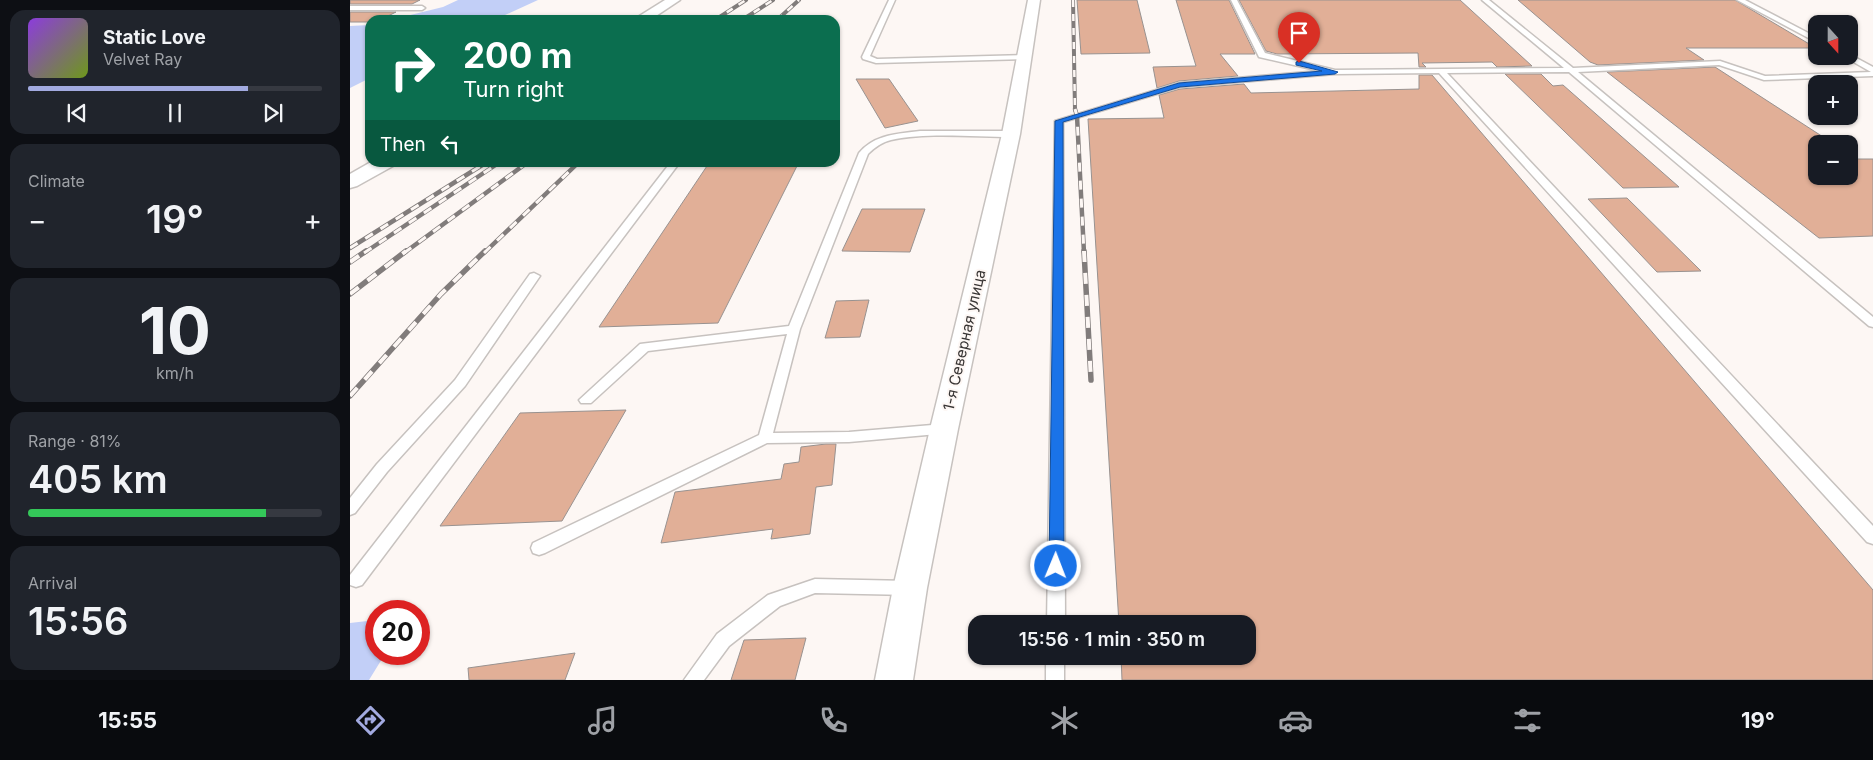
<!DOCTYPE html>
<html lang="en">
<head>
<meta charset="utf-8">
<style>
	:root { --surface:#171b24; --page:#20242c; --text:#f1f3f6; --muted:#9ea1a6; --line:#363941; --accent:#a2aae0 }
	body { margin:0; font-family:Inter,sans-serif; background:var(--page); color:var(--text); height:100vh; display:flex; flex-direction:column; font-size:19px; white-space:nowrap }
	* { box-sizing:border-box; margin:0 }
	p { font-size:16px; color:var(--muted) }
	.icon { flex:none; width:28px; height:28px; fill:none; stroke:currentColor; stroke-width:2; stroke-linecap:round; stroke-linejoin:round }
	.map { position:relative; flex:1; overflow:hidden }
	.side { display:flex; flex-direction:column; gap:10px; padding:10px; background:#0d0f14; width:350px }
	.side>* { flex:none }
	.hud { position:absolute; left:15px; top:15px; width:475px; height:152px; border-radius:15px; box-shadow:0 1px 4px #0004; background:#0b6e4f; color:#fff; overflow:hidden }
	.needle { width:32px; rotate:159deg }
	.tools { position:absolute; left:1458px; top:15px; display:grid; gap:10px }
	.tools a { display:grid; place-items:center; width:50px; height:50px; border-radius:10px; background:var(--surface); box-shadow:0 1px 4px #0004; font-size:25px }
	.speed { position:absolute; left:15px; top:600px; display:flex; gap:10px; font-size:25px; font-weight:700; text-align:center }
	.speed>* { display:grid; place-content:center; width:65px; height:65px; border-radius:50%; background:var(--surface); box-shadow:0 1px 4px #0004; line-height:1 }
	.speed .limit { border:8px solid #d22; background:#fff; color:#111 }
	.pin { position:absolute; display:grid; place-items:center; width:42px; height:42px; color:#fff; margin:-51px -21px; border-radius:50% 50% 50% 0; rotate:-45deg; box-shadow:0 0 5px #0007 }
	.pin .icon { rotate:45deg }
	.me { position:absolute; width:55px; margin:-28px; rotate:1deg; stroke-linejoin:round; filter:drop-shadow(0 0 4px #0008) }
	.turn { display:flex; align-items:center; gap:18px; height:105px; padding:0 15px; font-size:22px }
	.turn .icon { width:65px; height:65px; stroke-width:2.5 }
	.turn b { display:block; font-size:35px; line-height:42px }
	.then { display:flex; align-items:center; height:48px; padding:0 15px; background:#0003; gap:10px; font-size:19px }
	.big { font-size:38px; font-weight:600; line-height:1.1 }
	.side .tile { flex:1; display:flex; flex-direction:column; justify-content:center; gap:8px; min-width:0; padding:0 18px; border-radius:15px; background:var(--page) }
	.side .dial { align-items:center; gap:0 }
	.dial b { font-size:65px; line-height:1 }
	.song { display:flex; align-items:center; gap:15px }
	.cover { width:60px; height:60px; border-radius:8px; background:linear-gradient(135deg,hsl(270 70% 55%),hsl(80 70% 35%)) }
	.played { height:5px; border-radius:2px; background:linear-gradient(90deg,var(--accent) 75%,var(--line) 75%) }
	.keys { display:flex; justify-content:space-around; direction:ltr }
	.heat { display:flex; justify-content:space-between; align-items:center; font-size:28px; direction:ltr }
	.charge { height:8px; border-radius:4px; background:linear-gradient(90deg,#34c759 81%,var(--line) 0) }
	.trip { position:absolute; left:618px; top:615px; width:288px; height:50px; border-radius:15px; background:var(--surface); box-shadow:0 1px 4px #0004; font-weight:600; line-height:50px; text-align:center }
	.menu { display:flex; height:80px; justify-content:space-around; align-items:center; background:#090b0e; color:var(--muted) }
	.menu .icon { width:35px; height:35px }
	.menu .current { color:var(--accent) }
	.menu b { font-size:22px; color:var(--text) }
	main { display:flex; flex:1; min-height:0 }
	.map>svg:first-child { display:block }
	.green { fill:#c2cff7 }
	.building { fill:#e1af97; stroke:#989290 }
	.lines { fill:none; stroke-linecap:round; stroke-linejoin:round }
	.service-casing { stroke:#c7c2bf; stroke-width:3 }
	.minor-casing { stroke:#c7c2bf; stroke-width:3 }
	.service { fill:#fff; fill-rule:evenodd }
	.minor { fill:#fff; fill-rule:evenodd }
	.rail-far2-casing { stroke:#817c7b; stroke-width:4 }
	.rail-far1-casing { stroke:#817c7b; stroke-width:4.5 }
	.rail-casing { stroke:#817c7b; stroke-width:5.5 }
	.rail-far2 { stroke:#fdf7f4; stroke-width:2.5; stroke-dasharray:7; stroke-linecap:butt }
	.rail-far1 { stroke:#fdf7f4; stroke-width:3; stroke-dasharray:9; stroke-linecap:butt }
	.rail { stroke:#fdf7f4; stroke-width:4; stroke-dasharray:11; stroke-linecap:butt }
	.route { fill:#1a73e8; stroke:#114b97 }
	.labels { text-anchor:middle; dominant-baseline:central; stroke-width:4; stroke-linejoin:round; paint-order:stroke }
	.street-label { font-size:15px; fill:#373433; stroke:#fdf7f4 }
</style>
</head>
<body>
<main>
<section class="side">
<div class="tile">
<div class="song"><i class="cover"></i><div><b>Static Love</b><p>Velvet Ray</p></div></div>
<div class="played"></div>
<div class="keys"><svg class="icon" aria-label="previous" viewBox="0 0 24 24"><path d="M18 5L8 12l10 7zM5 5v14"/></svg><svg class="icon" aria-label="pause" viewBox="0 0 24 24"><path d="M8 5v14M16 5v14"/></svg><svg class="icon" aria-label="next" viewBox="0 0 24 24"><path d="M6 5l10 7-10 7zM19 5v14"/></svg></div>
</div>
<div class="tile"><p>Climate</p>
<div class="heat"><a>−</a><b class="big">19°</b><a>+</a></div>
</div>
<div class="tile dial"><b>10</b><p>km/h</p></div>
<div class="tile"><p>Range · 81%</p><b class="big">405 km</b><div class="charge"></div></div>
<div class="tile"><p>Arrival</p><b class="big">15:56</b></div>
</section>
<div class="map">
<svg width="1523" height="680" viewBox="0 0 1523 680">
	<rect width="100%" height="100%" fill="#fdf7f4"/>
	<g class="green">
		<polygon points="108,0 188,0 144,20 40,20 93,7"/>
		<polygon points="20,25 20,78 0,88 0,26"/>
		<polygon points="26,620 26,654 35,654 19,680 0,680 0,623"/>
	</g>
	<g class="building">
		<polygon points="0,0 70,0 62,4 0,4"/>
		<polygon points="727,0 787,0 800,53 731,54"/>
		<polygon points="826,0 879,0 905,54 870,54 888,76 829,81 807,88 803,67 846,66"/>
		<polygon points="889,0 1110,0 1182,66 1147,67 1142,62 1072,63 1076,67 1069,67 1068,53 927,54 916,51"/>
		<polygon points="1168,0 1385,0 1466,48 1336,48 1354,60 1248,65 1240,62"/>
		<polygon points="0,12 46,12 30,20 20,20 20,22 0,22"/>
		<polygon points="1365,67 1484,144 1466,144 1466,176 1499,176 1499,154 1508,159 1523,159 1523,236 1469,238 1257,72"/>
		<polygon points="1155,74 1191,74 1203,86 1213,85 1329,187 1273,188"/>
		<polygon points="1069,75 1082,75 1523,590 1523,680 772,680 771,656 896,656 896,624 769,624 738,119 814,118 809,95 830,89 894,84 901,93 1069,89"/>
		<polygon points="506,79 539,79 568,121 535,128"/>
		<polygon points="449,162 368,323 249,327 359,163"/>
		<polygon points="1277,198 1351,271 1307,272 1238,199"/>
		<polygon points="512,209 575,209 560,252 492,251"/>
		<polygon points="519,300 510,337 475,338 486,301"/>
		<polygon points="276,410 212,521 90,526 170,413"/>
		<polygon points="476,444 486,444 482,485 466,487 460,534 421,539 423,529 311,543 325,492 431,479 434,464 449,462 451,447"/>
		<polygon points="456,638 445,680 381,680 394,640"/>
		<polygon points="225,653 215,680 119,680 118,668"/>
	</g>
	<g class="lines">
		<defs>
			<g id="service">
				<polygon points="539,0 545,0 520,56 527,59 673,55 677,57 673,59 526,63 513,59 512,57"/>
				<polygon points="881,0 887,0 915,53 985,70 1214,68 1132,0 1139,0 1223,68 1370,61 1415,76 1521,72 1493,56 1499,56 1499,54 1523,67 1523,76 1414,80 1369,65 1228,72 1523,317 1523,327 1519,326 1219,72 1097,73 1523,526 1523,544 1517,542 1089,73 985,74 830,87 713,122 715,624 697,624 705,121 829,83 970,71 909,57"/>
				<polygon points="1387,0 1395,0 1466,37 1466,42"/>
				<polygon points="0,6 72,6 75,8 72,10 0,10"/>
				<path d="M570 131H661L665 134 661 137C625 137 576 132 541 140 532 142 524 148 518 154L450 329 423 433 499 432 594 424 599 425 601 429 599 433 499 442 417 443 195 553 189 555 183 553 181 548 183 543 409 435 437 334 298 351 241 403H231L229 400 290 344 439 326 509 153C525 134 548 134 570 131Z"/>
				<polygon points="321,162 330,162 12,585 6,587 0,585 0,575"/>
				<polygon points="184,273 190,276 115,386 37,472 5,513 0,515 0,498 27,464 105,380 180,274"/>
				<polygon points="465,579 560,581 566,583 568,588 566,593 560,595 465,593 430,606 379,646 354,680 334,680 367,634 418,595"/>
				<rect x="696" y="656" width="18" height="24"/>
			</g>
			<g id="minor">
				<polygon points="315,0 330,0 300,20 283,20"/>
				<polygon points="678,0 690,0 670,134 608,429 577,588 563,680 525,680 543,588 580,429 652,134"/>
				<polygon points="21,162 45,162 43,166 7,186 0,188 0,174"/>
			</g>
		</defs>
		<use href="#service" class="service-casing"/>
		<use href="#minor" class="minor-casing"/>
		<use href="#service" class="service"/>
		<use href="#minor" class="minor"/>
		<defs>
			<g id="rail-far2">
				<polyline points="723,0 725,110"/>
				<polyline points="365,20 396,0"/>
				<polyline points="392,20 423,0"/>
				<polyline points="427,20 449,0"/>
			</g>
			<g id="rail-far1">
				<polyline points="725,109 727,116 734,253"/>
				<polyline points="0,248 137,162"/>
				<polyline points="14,253 150,162"/>
				<polyline points="54,253 178,162"/>
				<polyline points="134,253 229,162"/>
			</g>
			<g id="rail">
				<polyline points="734,251 741,380"/>
				<polyline points="0,262 16,251"/>
				<polyline points="0,294 56,251"/>
				<polyline points="0,396 91,294 135,251"/>
			</g>
		</defs>
		<use href="#rail-far2" class="rail-far2-casing"/>
		<use href="#rail-far1" class="rail-far1-casing"/>
		<use href="#rail" class="rail-casing"/>
		<use href="#rail-far2" class="rail-far2"/>
		<use href="#rail-far1" class="rail-far1"/>
		<use href="#rail" class="rail"/>
	</g>
	<polygon class="route" points="949,61 988,72 985,74 830,87 713,122 714,566 712,570 706,572 701,570 699,566 705,121 829,83 972,71 946,65 946,62"/>
	<g class="labels">
		<g class="street-label">
			<text transform="translate(614 340) rotate(-77)">1-я Северная улица</text>
		</g>
	</g>
</svg>
<div class="tools">
<a><svg class="needle" viewBox="-14 -14 28 28"><path d="M0-13l5 13h-10z" fill="#e53935"/><path d="M0 13l5-13h-10z" fill="#9ea1a6"/></svg></a>
<a>+</a>
<a>−</a>
</div>
<div class="speed"><div class="limit">20</div></div>
<div class="pin" style="left:949px;top:63px;background:#d93025"><svg class="icon" aria-label="arrive" viewBox="0 0 24 24"><path d="M6 21V4h12l-3 4 3 4H6"/></svg></div>
<svg class="me" style="left:706px;top:566px" viewBox="-20 -20 40 40"><circle r="17" fill="#1a73e8" stroke="#fff" stroke-width="3"/><path d="M0-11L8 9 0 5-8 9z" fill="#fff"/></svg>
<div class="trip">15:56 · 1 min · 350 m</div>
<div class="hud">
<div class="turn"><svg class="icon" aria-label="right" viewBox="0 0 24 24"><path d="M7 20v-9h11M14 6l5 5-5 5"/></svg><div><b>200 m</b>Turn right</div></div>
<div class="then">Then<svg class="icon" aria-label="left" viewBox="0 0 24 24"><path d="M17 20v-9H6M10 6l-5 5 5 5"/></svg></div>
</div>
</div>
</main>
<nav class="menu">
<b>15:55</b>
<svg class="icon current" aria-label="directions" viewBox="0 0 24 24"><path d="M12 3l9 9-9 9-9-9zM9 14v-3h6M13 9l2 2-2 2"/></svg>
<svg class="icon" aria-label="music" viewBox="0 0 24 24"><path d="M9 18V5l10-2v13"/><circle cx="6" cy="18" r="3"/><circle cx="16" cy="16" r="3"/></svg>
<svg class="icon" aria-label="phone" viewBox="0 0 24 24"><path d="M5 4h4l2 5-3 2q2 4 5 5l2-3 5 2v4C11 20 4 13 5 4z"/></svg>
<svg class="icon" aria-label="climate" viewBox="0 0 24 24"><path d="M12 3v18M4 7l16 10M4 17L20 7"/></svg>
<svg class="icon" aria-label="car" viewBox="0 0 24 24"><path d="M5 17H2v-5l4-1 3-4h7l3 4 3 1v5h-3M9 17h6M6 11h13"/><circle cx="7" cy="17" r="2"/><circle cx="17" cy="17" r="2"/></svg>
<svg class="icon" aria-label="filters" viewBox="0 0 24 24"><path d="M4 7h16M4 17h16"/><circle cx="9" cy="7" r="2"/><circle cx="15" cy="17" r="2"/></svg>
<b>19°</b>
</nav>
</body>
</html>
